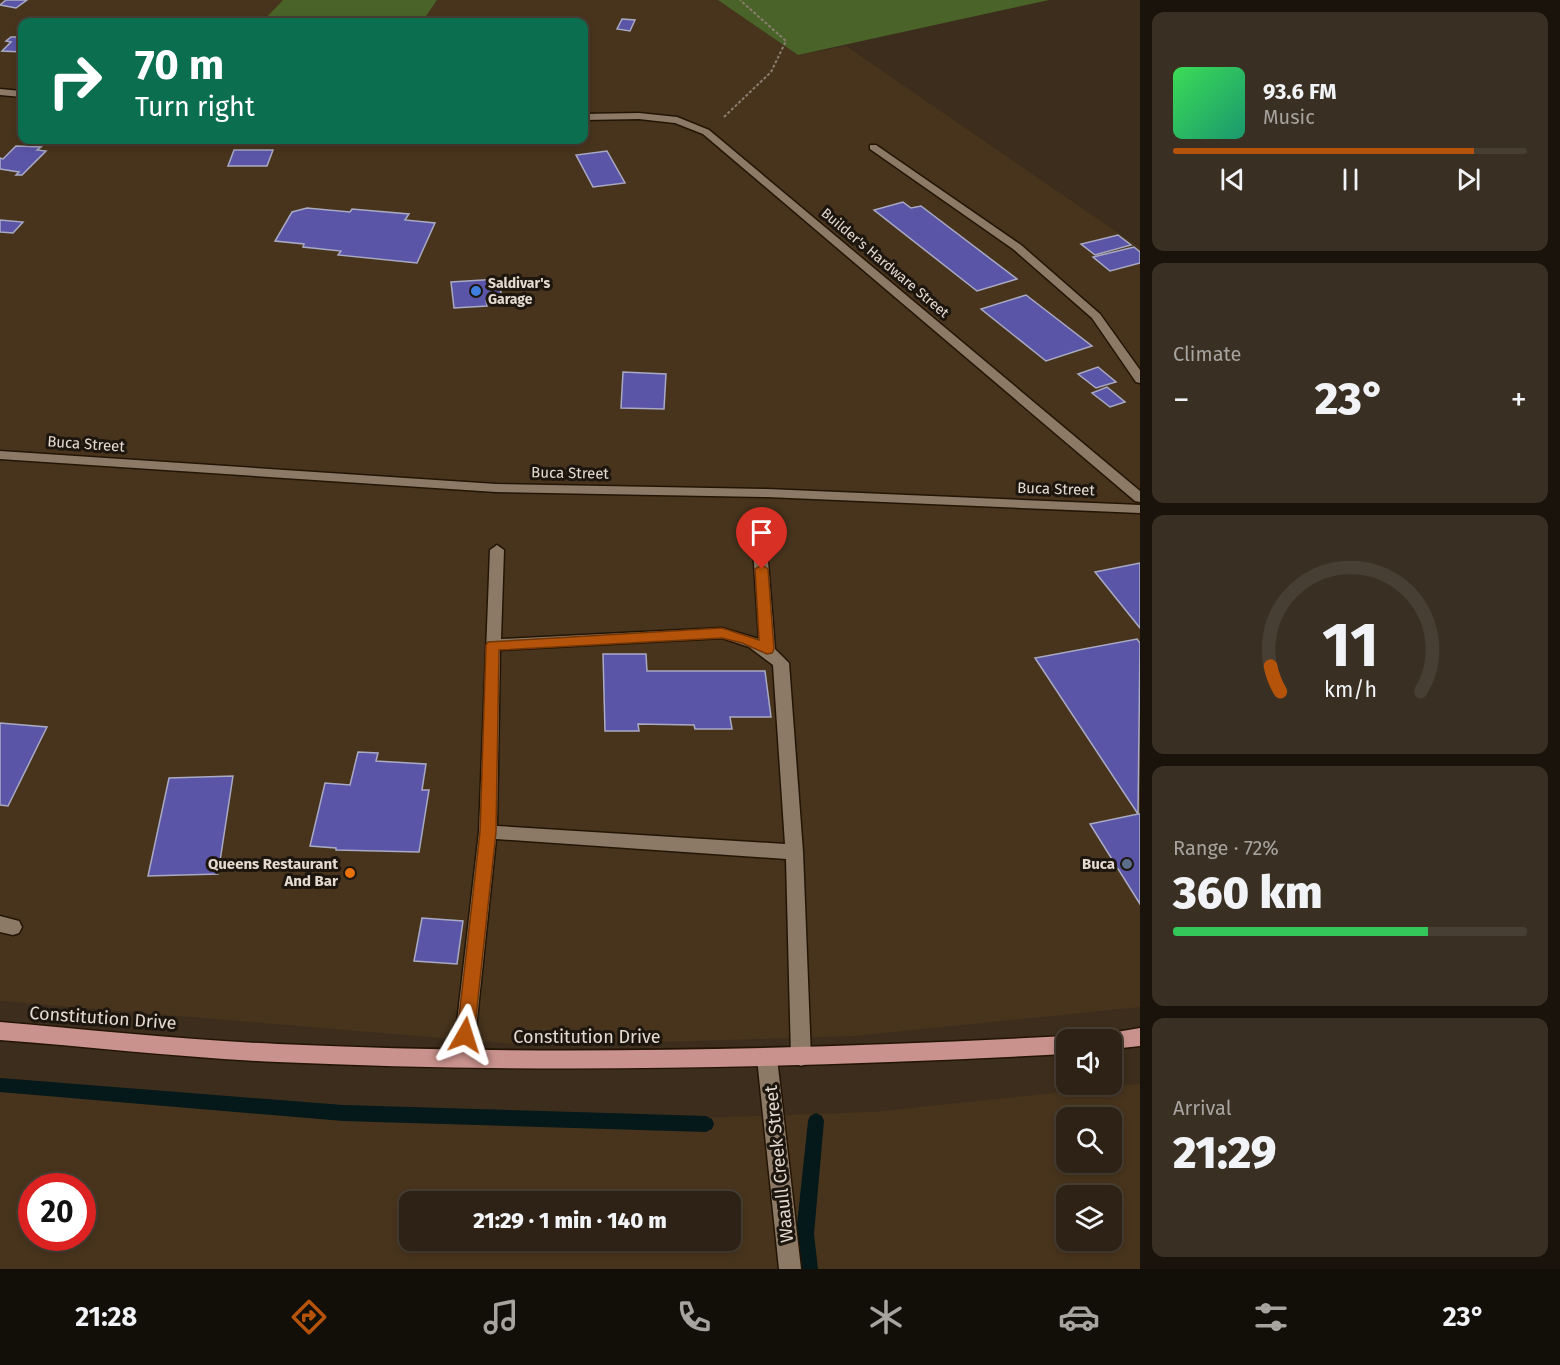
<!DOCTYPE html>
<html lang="en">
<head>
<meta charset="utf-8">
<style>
	:root { --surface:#2d2215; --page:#392f22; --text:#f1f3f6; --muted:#a7a4a0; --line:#483f34; --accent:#b45309 }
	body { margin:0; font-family:"Fira Sans",sans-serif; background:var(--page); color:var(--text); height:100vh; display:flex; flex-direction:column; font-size:22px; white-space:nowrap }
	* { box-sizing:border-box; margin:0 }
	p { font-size:20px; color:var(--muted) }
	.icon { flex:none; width:33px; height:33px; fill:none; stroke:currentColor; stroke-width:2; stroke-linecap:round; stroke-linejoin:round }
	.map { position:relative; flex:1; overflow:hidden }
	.side { display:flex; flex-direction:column; gap:12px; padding:12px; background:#19130c; width:420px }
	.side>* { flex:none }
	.guide { position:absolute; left:18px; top:18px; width:570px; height:126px; border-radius:12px; box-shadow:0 3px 9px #0003,0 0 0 2px var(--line); background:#0b6e4f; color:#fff; overflow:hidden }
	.tools { position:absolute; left:1056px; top:1029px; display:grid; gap:12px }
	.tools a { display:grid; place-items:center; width:66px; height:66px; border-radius:12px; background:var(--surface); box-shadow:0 3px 9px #0003,0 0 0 2px var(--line); font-size:30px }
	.speed { position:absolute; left:18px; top:1173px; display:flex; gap:12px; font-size:30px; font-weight:700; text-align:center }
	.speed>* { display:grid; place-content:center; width:78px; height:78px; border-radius:50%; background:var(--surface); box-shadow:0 3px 9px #0003,0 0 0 2px var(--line); line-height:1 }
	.speed .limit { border:9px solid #d22; background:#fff; color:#111 }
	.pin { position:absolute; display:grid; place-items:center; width:51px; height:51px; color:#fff; margin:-62px -26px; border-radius:50% 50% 50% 0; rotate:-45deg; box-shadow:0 0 6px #0007 }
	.pin .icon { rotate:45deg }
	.me { position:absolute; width:66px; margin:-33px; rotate:6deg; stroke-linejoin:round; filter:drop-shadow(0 0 4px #0008) }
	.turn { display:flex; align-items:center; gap:21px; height:126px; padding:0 18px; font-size:27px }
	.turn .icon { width:78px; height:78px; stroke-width:2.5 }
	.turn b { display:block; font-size:42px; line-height:51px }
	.big { font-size:45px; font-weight:800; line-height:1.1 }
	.side .card { flex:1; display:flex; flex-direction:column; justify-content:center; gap:9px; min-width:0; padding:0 21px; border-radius:12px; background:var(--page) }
	.side .dial { align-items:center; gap:0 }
	.dial svg { height:156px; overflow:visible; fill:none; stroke:var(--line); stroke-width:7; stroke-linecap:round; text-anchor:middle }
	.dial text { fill:var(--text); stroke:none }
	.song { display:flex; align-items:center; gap:18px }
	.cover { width:72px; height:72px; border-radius:9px; background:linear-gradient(135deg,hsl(130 70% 55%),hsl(160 70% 35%)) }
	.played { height:6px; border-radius:3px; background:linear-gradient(90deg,var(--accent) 85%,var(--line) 85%) }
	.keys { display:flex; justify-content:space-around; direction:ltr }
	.heat { display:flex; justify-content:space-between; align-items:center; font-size:33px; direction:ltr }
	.charge { height:9px; border-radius:4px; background:linear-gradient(90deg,#34c759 72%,var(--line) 0) }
	.trip { position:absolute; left:399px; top:1191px; width:342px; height:60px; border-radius:12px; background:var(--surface); box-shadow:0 3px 9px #0003,0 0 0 2px var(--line); font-weight:800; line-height:60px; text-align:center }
	.tabs { display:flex; height:96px; justify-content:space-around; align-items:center; background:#120e08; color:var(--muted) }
	.tabs .icon { width:42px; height:42px }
	.tabs .active { color:var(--accent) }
	.tabs b { font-size:27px; color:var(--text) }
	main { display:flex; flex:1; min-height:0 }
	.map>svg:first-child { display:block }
	.built { fill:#48341d; fill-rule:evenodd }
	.green { fill:#4a6328 }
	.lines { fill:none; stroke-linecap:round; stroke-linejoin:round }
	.stream { fill:#05181a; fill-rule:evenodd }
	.building { fill:#5b55a8; stroke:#a9aac3; stroke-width:1.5 }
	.minor-casing { stroke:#231505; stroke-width:3 }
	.major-casing { stroke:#231505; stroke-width:3 }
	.path { stroke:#8b7e70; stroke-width:2; stroke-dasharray:3 2; stroke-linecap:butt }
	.minor { fill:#8c7a66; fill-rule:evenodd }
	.major { fill:#ca928d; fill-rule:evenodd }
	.route { fill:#b45309; stroke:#753606; stroke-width:1.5 }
	.shop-dot { fill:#3f7fe0; stroke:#1d160f; stroke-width:2 }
	.service-dot { fill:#5c6f8a; stroke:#1d160f; stroke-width:2 }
	.food-dot { fill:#e8710a; stroke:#1d160f; stroke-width:2 }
	.labels { text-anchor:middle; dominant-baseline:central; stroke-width:6; stroke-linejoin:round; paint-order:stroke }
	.far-street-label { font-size:14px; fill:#e5dad0; stroke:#1d160f }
	.far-poi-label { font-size:14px; font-weight:bold; fill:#e5dad0; stroke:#1d160f; text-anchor:start }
	.street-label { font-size:15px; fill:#e5dad0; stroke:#1d160f }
	.poi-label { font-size:15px; font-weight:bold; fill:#e5dad0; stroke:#1d160f; text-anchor:end }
	.near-street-label { font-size:18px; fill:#e5dad0; stroke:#1d160f }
</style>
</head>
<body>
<main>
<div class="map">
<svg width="1140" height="1269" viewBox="0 0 1140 1269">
	<rect width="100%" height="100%" fill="#3c2d1c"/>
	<g class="built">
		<polygon points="0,0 283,0 262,22 22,22 22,140 584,140 584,22 422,22 437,0 718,0 798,55 846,46 1140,248 1140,1007 854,1036 537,1046 0,1001"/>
		<path d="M1140 1084V1269H0V1085L87 1095 517 1124 873 1112ZM1066 1118H1112V1162H1066ZM32 1186H82V1238H32ZM1066 1196H1112V1240H1066ZM410 1202H730V1240H410Z"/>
	</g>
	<g class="green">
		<polygon points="283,0 437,0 422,22 262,22"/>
		<polygon points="718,0 1049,0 798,55"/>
	</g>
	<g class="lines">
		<g class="stream">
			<polygon points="0,1078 343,1105 706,1116 712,1119 714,1124 712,1129 706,1132 343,1121 0,1092"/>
			<polygon points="816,1113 822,1116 824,1121 814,1234 818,1269 800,1269 796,1234 808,1121 810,1116"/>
		</g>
	</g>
	<g class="building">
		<polygon points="6,0 27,0 16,8 0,5"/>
		<polygon points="622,19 635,20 630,31 617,29"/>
		<polygon points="11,37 22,37 22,52 2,51 11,42 6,41"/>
		<polygon points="16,146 41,147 37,150 46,151 22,175 16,175 19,172 0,169 0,158 3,159"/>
		<polygon points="234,150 273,150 267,166 228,166"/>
		<polygon points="607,151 625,183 593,187 576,155"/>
		<polygon points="903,202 911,208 921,206 1017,279 977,291 874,210"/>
		<polygon points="307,208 350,212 352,209 409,214 405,220 435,223 417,263 338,255 341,251 303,247 304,244 275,241 292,212"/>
		<polygon points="0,220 23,222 13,233 0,232"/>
		<polygon points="1118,235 1131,245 1095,255 1081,244"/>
		<polygon points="1134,247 1140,252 1140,263 1110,271 1093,257"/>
		<polygon points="499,279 502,300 486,301 487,306 454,308 451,282"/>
		<polygon points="1026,295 1092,346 1046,361 981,309"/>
		<polygon points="1098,367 1116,382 1096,388 1078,374"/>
		<polygon points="623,372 666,374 664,409 621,408"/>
		<polygon points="1107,387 1125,402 1110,407 1092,393"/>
		<polygon points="1140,563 1140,628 1095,572"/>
		<polygon points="1137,639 1140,643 1138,814 1035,658"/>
		<polygon points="603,654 646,654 647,671 765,671 771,717 730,717 732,729 695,729 694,725 638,724 639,731 605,731"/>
		<polygon points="0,723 47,727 8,806 0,805"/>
		<polygon points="358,752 378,753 376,761 426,764 422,790 429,790 419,852 336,850 336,848 310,846 325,783 350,785"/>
		<polygon points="233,776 218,874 148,876 169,778"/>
		<polygon points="1138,814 1140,814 1140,904 1090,824"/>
		<polygon points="422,918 463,921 457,964 414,961"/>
	</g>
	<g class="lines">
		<defs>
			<g id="minor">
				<polygon points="0,89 22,91 22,97 0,95"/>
				<polygon points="639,113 677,117 709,130 1140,491 1140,502 1135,501 703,134 675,123 639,119 584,120 584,114"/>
				<polygon points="870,145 876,145 1021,245 1100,314 1140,370 1140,383 1136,382 1092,318 1013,249 870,149"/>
				<polygon points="0,451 496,484 767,489 1140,505 1140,513 767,497 496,492 0,459"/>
				<path d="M760 544 767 549 775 649 789 663 803 852 811 1057 808 1063 801 1066 794 1063 791 1057 786 859 496 839 473 1057 470 1063 463 1066 456 1063 453 1057 479 832 490 550 497 545 504 550 501 639 722 628 759 639 753 549ZM722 638 749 647 773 665 785 844 497 826 500 650Z"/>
				<polygon points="0,916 19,921 22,927 19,933 13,935 0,932"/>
				<polygon points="767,1049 774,1052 777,1058 801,1269 779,1269 757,1058 760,1052"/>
			</g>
			<g id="major">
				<path d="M0 1022C93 1030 185 1040 278 1044 541 1056 803 1050 1066 1036L1073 1040H1066V1054C803 1068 541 1074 278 1062 185 1058 93 1047 0 1040Z"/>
				<polygon points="1140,1028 1140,1046 1112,1049 1112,1040 1103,1040 1105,1034"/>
			</g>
		</defs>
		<use href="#minor" class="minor-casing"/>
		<use href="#major" class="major-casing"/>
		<polyline class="path" points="724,117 771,72 786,41 740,0"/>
		<use href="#minor" class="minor"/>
		<use href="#major" class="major"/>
	</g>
	<polygon class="route" points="762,565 768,569 774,649 772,653 767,654 742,643 722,638 499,650 496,832 474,1035 471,1040 465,1043 459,1040 457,1035 480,832 486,645 488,642 722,628 759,640 755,569"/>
	<circle class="shop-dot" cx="476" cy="291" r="6"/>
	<circle class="service-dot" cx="1127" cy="864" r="6"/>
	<circle class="food-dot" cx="350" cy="873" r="6"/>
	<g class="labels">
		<g class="far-street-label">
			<text transform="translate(885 263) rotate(40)">Builder's Hardware Street</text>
		</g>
		<g class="far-poi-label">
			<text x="488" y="283">Saldivar's<tspan x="488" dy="16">Garage</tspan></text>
		</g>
		<g class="street-label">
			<text transform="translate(86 444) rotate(4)">Buca Street</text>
			<text transform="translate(570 473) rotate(1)">Buca Street</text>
			<text transform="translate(1056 489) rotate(2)">Buca Street</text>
		</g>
		<g class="poi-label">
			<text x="338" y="864">Queens Restaurant<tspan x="338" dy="17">And Bar</tspan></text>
			<text x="1115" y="864">Buca</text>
		</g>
		<g class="near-street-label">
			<text transform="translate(103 1018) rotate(4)">Constitution Drive</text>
			<text x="587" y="1037">Constitution Drive</text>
			<text transform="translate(779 1164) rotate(-96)">Waaull Creek Street</text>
		</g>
	</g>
</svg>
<div class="tools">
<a><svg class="icon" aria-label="sound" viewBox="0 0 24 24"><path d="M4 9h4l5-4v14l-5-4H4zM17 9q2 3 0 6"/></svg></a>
<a><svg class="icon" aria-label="search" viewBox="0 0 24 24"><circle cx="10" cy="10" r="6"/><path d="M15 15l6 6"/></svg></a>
<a><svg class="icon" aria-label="layers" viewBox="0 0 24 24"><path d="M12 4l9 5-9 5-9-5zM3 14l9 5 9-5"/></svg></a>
</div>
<div class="speed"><div class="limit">20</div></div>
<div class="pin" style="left:762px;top:569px;background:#d93025"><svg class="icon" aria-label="arrive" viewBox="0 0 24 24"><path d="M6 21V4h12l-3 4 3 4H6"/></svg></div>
<svg class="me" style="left:465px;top:1035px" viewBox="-20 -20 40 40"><path d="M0-17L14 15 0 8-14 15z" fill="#b45309" stroke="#fff" stroke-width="4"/></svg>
<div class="trip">21:29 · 1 min · 140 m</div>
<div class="guide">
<div class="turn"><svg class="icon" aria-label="right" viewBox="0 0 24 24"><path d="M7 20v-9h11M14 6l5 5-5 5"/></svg><div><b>70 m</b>Turn right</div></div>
</div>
</div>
<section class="side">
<div class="card">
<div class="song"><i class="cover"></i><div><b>93.6 FM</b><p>Music</p></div></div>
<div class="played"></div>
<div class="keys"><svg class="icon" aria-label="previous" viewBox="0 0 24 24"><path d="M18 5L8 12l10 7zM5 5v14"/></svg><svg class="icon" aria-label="pause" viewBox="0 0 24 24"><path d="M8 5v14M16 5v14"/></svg><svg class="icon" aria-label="next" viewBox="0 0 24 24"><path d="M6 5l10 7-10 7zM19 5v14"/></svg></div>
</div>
<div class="card"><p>Climate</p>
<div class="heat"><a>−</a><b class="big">23°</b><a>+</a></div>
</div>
<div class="card dial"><svg viewBox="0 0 100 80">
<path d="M14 69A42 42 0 1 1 86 69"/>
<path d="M14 69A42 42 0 0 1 9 56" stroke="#b45309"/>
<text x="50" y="56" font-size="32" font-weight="700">11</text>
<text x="50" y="72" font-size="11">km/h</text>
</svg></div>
<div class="card"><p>Range · 72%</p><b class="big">360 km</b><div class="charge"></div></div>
<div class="card"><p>Arrival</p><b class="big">21:29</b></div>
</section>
</main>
<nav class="tabs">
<b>21:28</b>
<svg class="icon active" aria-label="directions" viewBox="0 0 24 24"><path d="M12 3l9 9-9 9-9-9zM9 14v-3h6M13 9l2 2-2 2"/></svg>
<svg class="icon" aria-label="music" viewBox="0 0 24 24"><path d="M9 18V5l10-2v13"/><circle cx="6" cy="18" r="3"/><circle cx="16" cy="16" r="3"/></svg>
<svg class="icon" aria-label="phone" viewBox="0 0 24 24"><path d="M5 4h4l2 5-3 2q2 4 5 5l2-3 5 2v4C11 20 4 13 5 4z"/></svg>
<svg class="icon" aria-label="climate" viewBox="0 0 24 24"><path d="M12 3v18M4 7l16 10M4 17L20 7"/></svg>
<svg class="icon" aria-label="car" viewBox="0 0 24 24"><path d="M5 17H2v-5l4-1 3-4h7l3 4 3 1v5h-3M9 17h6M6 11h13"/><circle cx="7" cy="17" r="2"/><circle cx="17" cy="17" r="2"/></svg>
<svg class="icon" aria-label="filters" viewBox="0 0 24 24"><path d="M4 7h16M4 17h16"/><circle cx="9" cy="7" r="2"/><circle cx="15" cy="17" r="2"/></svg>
<b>23°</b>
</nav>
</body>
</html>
